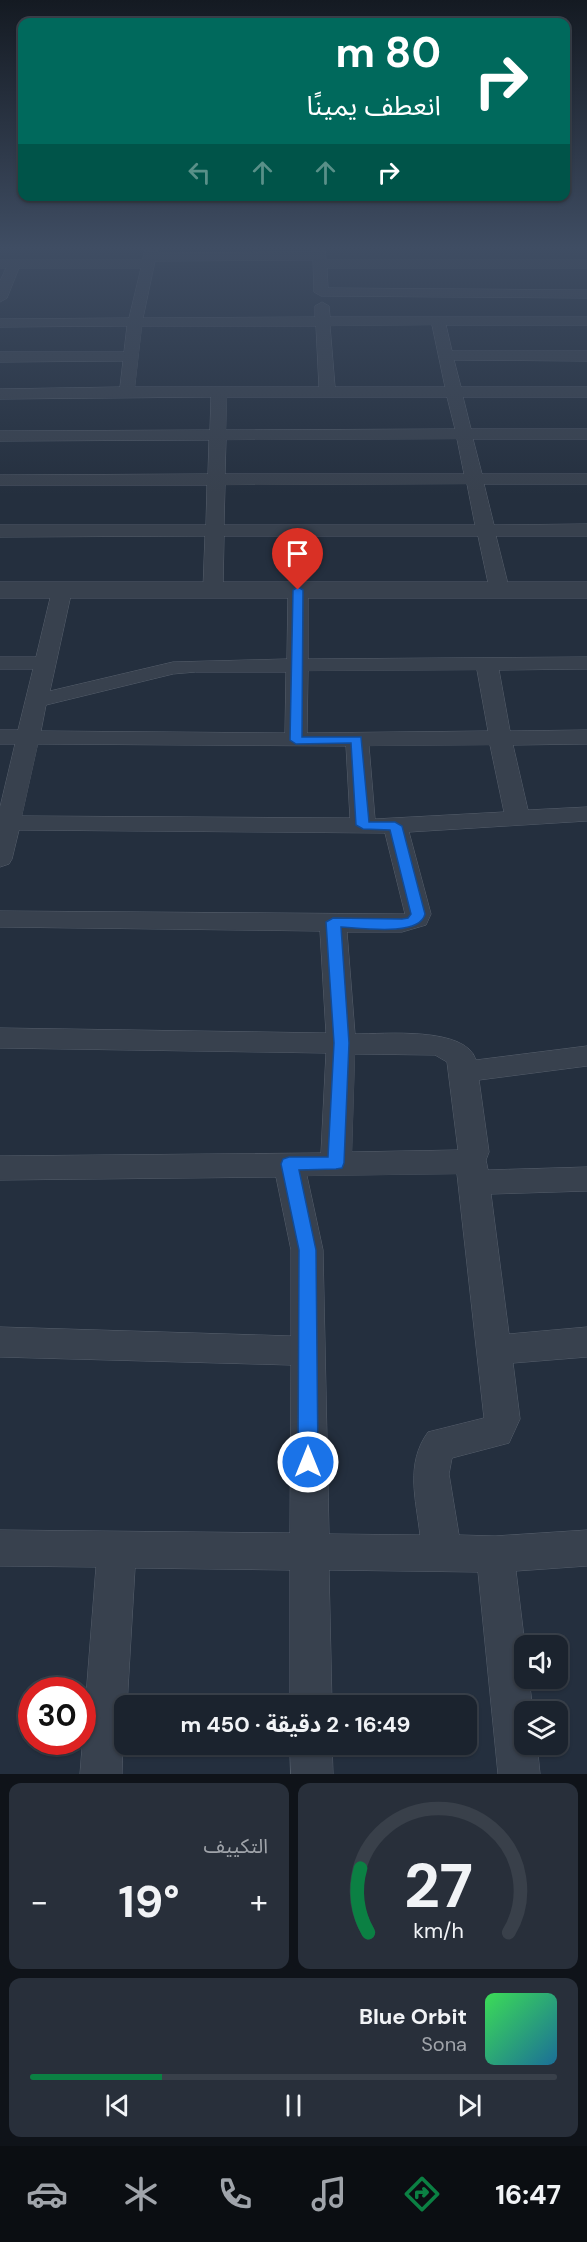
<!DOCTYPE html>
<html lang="ar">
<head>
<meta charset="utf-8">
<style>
	:root { --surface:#1b232e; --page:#282f3a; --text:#f1f3f6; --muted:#a0a4aa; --line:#39404a; --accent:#0b8043 }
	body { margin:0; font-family:"DM Sans","Noto Sans Arabic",sans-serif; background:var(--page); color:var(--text); direction:rtl; height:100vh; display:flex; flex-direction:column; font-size:22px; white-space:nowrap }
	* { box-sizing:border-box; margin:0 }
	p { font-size:20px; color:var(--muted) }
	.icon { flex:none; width:33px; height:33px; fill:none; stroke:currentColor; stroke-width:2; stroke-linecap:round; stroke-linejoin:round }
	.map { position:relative; height:1774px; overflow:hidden; direction:ltr }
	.details { display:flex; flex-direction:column; gap:9px; padding:9px; background:#0f1319; flex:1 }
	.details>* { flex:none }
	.guide { position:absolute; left:18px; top:18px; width:552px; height:183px; border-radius:12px; box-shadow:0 2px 4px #0004,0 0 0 2px var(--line); direction:rtl; background:#00695c; color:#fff; overflow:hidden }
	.buttons { position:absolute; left:514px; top:1635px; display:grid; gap:12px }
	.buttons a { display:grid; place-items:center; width:54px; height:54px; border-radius:12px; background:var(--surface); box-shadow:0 2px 4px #0004,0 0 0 2px var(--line); font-size:30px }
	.speed { position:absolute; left:18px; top:1677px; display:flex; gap:12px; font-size:30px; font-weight:700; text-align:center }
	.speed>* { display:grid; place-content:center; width:78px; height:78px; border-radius:50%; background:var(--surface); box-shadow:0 2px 4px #0004,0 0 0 2px var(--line); line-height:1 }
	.speed .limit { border:9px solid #d22; background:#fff; color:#111 }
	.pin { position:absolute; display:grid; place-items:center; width:51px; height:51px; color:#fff; margin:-62px -26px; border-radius:50% 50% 50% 0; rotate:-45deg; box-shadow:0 0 6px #0007 }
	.pin .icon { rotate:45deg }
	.me { position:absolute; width:66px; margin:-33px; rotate:0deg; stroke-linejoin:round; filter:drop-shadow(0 0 4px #0008) }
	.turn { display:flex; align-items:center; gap:21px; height:126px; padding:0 30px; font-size:27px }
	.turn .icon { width:78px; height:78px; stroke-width:2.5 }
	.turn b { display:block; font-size:42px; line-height:51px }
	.lanes { display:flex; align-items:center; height:57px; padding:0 30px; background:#0003; justify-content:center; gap:30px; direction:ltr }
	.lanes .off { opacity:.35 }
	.big { font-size:45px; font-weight:700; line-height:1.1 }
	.details .card { flex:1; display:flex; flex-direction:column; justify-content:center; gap:9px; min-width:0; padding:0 21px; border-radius:12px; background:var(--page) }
	.details .dial { align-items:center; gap:0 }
	.dial svg { height:156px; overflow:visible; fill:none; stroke:var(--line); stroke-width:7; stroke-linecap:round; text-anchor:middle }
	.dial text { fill:var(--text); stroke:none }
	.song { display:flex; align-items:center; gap:18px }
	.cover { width:72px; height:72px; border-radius:9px; background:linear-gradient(135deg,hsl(130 70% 55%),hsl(200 70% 35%)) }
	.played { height:6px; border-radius:3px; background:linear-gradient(90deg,var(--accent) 25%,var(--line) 25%) }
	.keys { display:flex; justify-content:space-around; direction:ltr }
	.heat { display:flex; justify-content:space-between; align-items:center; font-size:33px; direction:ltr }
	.details .tiles { flex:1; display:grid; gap:9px; grid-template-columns:1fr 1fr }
	.card:last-child { grid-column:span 2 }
	.trip { position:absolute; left:114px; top:1695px; width:363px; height:60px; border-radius:12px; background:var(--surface); box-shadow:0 2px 4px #0004,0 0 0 2px var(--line); font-weight:700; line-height:60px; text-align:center; direction:rtl }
	.tab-bar { display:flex; height:96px; justify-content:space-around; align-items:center; background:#0b0e12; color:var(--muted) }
	.tab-bar .icon { width:42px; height:42px }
	.tab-bar .selected { color:var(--accent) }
	.tab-bar b { font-size:27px; color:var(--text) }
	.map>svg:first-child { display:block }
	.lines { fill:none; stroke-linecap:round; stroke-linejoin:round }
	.minor-casing { stroke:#565f6c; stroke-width:1 }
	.tertiary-casing { stroke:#565f6c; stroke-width:1 }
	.minor { fill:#38414e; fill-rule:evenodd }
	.tertiary { fill:#38414e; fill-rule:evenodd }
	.route { fill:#1a73e8; stroke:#114b97; stroke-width:1.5 }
</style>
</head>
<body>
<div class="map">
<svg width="587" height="1774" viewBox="0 0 587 1774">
	<rect width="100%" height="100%" fill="#242f3e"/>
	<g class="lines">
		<defs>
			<g id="minor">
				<path d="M146 247H158L157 253 313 252V247H325L326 260H587V268H327L328 288 587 290V298L321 296 314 292 313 260 155 261 143 318 315 317V306L322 302 329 306 330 317H587V325H446L452 351H587V361L454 360 461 387H587V397H463L471 429H587V439H473L482 474H587V484H484L494 525 587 524V536H496L510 592 507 596H493L490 592 478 536H224L223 589 220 593H206L203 589 205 536 0 537V525H206L207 485H0V475L208 474 209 440 0 441V431L210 430 211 397 0 399V389L120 387 123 361 0 362V352H124L127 326 0 327V319L129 318 141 268H19L7 298 0 302V281L6 268H0V260H142ZM432 325 445 387H335L330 326ZM142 326H316L319 387H135ZM227 397H447L455 429 226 430ZM457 439 464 474H225L226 440ZM467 484 475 525H224L225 485Z"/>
				<path d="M62 584 69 586 72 590 50 691 173 662 287 659 288 590 291 586H305L308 590V659L587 657V669L499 670 510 731 587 730V744L513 745 528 810 587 807V821L409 832 431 914 426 925 402 932H347L355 1034C384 1034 466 1026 476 1060L587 1046V1066L479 1080 489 1152 486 1160 488 1170 587 1167V1191L491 1194 509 1334 587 1327V1357L513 1363 520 1419 509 1443 452 1458 449 1474 459 1535 495 1536 587 1530V1566L516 1571 525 1646V1678H529L533 1712H525V1744H537L540 1774H498L478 1572 329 1570 332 1706H290V1570L135 1568 127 1706H124L122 1774H80L96 1567 0 1566V1530L290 1533 291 1365 0 1357V1327L291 1336V1250L276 1177 0 1180V1156L321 1153 326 1053 0 1048V1028L326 1033 320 931 0 927V911L405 914 385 833 19 830 12 859 9 864 0 867V807L15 744H0V730H18L33 669H0V657H36L52 590 55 586ZM477 670 488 731 307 733 308 671ZM196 672H286L285 733 41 731 46 705 173 674ZM38 744 346 746 350 818 22 816ZM490 745 504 812 375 819 369 746ZM355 1054 435 1055 447 1062 458 1150 352 1152ZM457 1174 484 1418 428 1432C405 1464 416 1499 420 1535L329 1534 323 1250 307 1176Z"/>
				<polygon points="290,1744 332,1744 333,1774 291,1774"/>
			</g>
			<rect id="tertiary" x="0" y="582" width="587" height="16"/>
		</defs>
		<use href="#minor" class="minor-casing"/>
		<use href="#tertiary" class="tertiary-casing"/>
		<use href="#minor" class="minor"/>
		<use href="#tertiary" class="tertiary"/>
	</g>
	<linearGradient id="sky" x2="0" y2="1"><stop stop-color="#141a22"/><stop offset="0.5" stop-color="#3f4d63"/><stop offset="1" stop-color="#3f4d63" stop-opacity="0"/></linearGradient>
	<rect width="587" height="495" fill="url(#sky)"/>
	<path class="route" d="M298 587 303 590 302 737H361L369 822H395L402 826 425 914C420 937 360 928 341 927L349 1043 344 1163 342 1168 336 1169 299 1170 316 1250 318 1462 315 1469 308 1471 301 1469 298 1462 299 1250 281 1164 283 1159 289 1157H328L334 1043 326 922 333 918 402 919 408 918 411 914 390 830 363 829 356 825 351 743 296 744 290 740 293 590Z"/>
</svg>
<div class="buttons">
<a><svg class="icon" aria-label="sound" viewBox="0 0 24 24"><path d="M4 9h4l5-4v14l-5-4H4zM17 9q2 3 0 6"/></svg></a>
<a><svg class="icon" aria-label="layers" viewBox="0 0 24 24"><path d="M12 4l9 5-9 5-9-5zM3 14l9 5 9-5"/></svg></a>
</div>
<div class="speed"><div class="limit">30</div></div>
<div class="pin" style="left:298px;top:590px;background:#d93025"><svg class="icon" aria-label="arrive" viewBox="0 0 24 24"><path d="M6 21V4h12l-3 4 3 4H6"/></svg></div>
<svg class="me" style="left:308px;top:1462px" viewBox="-20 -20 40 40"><circle r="17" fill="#1a73e8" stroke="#fff" stroke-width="3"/><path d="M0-11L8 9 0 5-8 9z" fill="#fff"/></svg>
<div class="trip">16:49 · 2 دقيقة · 450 m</div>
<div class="guide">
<div class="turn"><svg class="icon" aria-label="right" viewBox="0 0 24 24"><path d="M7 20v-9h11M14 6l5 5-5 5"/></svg><div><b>80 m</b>انعطف يمينًا</div></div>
<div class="lanes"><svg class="icon off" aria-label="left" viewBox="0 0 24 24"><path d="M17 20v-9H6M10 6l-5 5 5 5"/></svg><svg class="icon off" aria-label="ahead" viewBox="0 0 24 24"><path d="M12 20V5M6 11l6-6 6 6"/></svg><svg class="icon off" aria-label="ahead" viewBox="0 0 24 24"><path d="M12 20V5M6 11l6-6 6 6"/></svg><svg class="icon" aria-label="right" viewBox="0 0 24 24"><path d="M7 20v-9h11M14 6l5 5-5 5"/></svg></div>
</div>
</div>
<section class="details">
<div class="tiles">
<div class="card dial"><svg viewBox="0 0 100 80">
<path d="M14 69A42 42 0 1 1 86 69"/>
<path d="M14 69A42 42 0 0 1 10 36" stroke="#0b8043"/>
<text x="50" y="56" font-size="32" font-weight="700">27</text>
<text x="50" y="72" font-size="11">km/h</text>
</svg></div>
<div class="card"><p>التكييف</p>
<div class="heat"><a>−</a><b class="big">19°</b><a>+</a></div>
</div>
<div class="card">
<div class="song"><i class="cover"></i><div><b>Blue Orbit</b><p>Sona</p></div></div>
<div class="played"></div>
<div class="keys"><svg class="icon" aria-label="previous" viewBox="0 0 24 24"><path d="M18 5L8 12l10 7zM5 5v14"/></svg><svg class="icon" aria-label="pause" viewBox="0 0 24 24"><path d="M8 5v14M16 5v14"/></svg><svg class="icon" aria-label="next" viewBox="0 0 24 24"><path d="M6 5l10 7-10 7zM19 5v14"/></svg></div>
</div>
</div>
</section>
<nav class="tab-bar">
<b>16:47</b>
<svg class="icon selected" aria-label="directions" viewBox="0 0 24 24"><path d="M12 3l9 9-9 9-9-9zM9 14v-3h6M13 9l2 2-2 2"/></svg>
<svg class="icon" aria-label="music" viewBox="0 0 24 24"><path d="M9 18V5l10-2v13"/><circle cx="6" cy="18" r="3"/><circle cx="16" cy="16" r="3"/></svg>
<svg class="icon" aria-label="phone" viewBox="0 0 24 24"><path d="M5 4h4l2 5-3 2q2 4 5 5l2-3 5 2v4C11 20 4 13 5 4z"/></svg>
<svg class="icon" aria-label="climate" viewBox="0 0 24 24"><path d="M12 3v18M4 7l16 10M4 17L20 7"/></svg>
<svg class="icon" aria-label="car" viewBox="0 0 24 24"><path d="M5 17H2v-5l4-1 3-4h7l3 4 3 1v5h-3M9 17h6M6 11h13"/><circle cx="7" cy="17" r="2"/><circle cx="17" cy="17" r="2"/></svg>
</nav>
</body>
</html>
